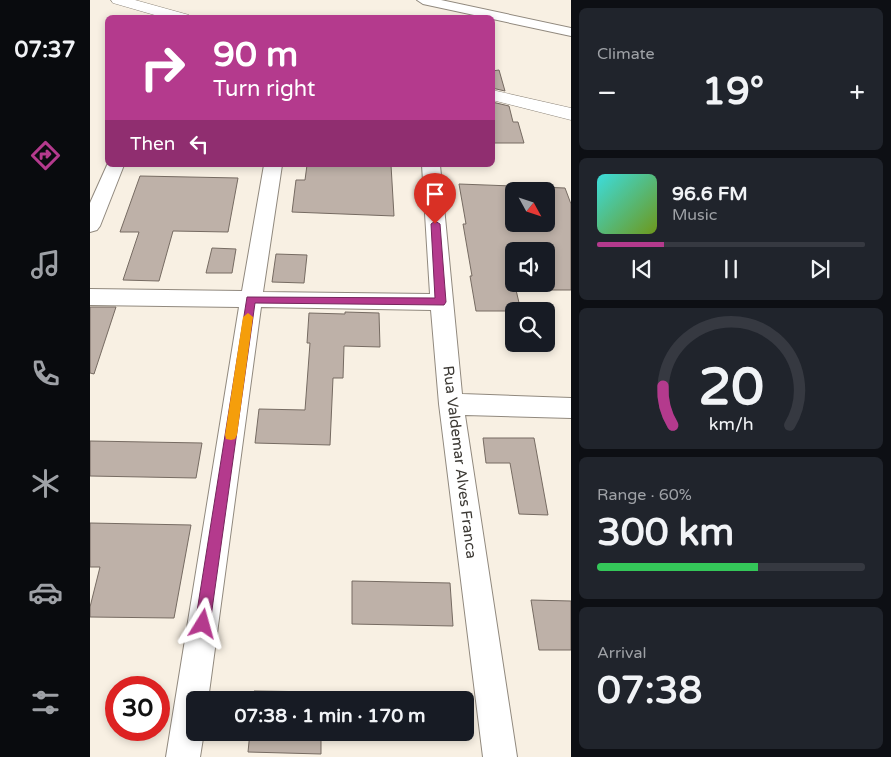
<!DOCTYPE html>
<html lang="en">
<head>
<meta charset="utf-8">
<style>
	:root { --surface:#171b24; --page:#20242c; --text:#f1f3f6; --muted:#9ea1a6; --line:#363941; --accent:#b43a8d }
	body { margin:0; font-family:"Varela Round",sans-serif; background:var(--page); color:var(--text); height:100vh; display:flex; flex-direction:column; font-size:19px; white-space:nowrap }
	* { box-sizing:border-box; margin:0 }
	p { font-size:16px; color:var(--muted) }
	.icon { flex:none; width:28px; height:28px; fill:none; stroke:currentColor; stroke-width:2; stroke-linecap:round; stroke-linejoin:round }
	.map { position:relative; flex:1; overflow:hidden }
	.drawer { display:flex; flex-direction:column; gap:8px; padding:8px; background:#0d0f14; width:320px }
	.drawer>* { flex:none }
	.banner { position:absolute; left:15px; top:15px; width:390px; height:152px; border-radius:8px; box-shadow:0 2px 8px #0003; background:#b43a8d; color:#fff; overflow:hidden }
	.needle { width:32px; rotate:130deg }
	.tools { position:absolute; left:415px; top:182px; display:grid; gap:10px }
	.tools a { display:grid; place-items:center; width:50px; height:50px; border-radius:8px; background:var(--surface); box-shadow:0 2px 8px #0003; font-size:25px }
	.speed { position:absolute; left:15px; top:676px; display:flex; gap:10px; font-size:25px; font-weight:700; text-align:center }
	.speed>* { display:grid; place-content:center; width:65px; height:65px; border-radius:50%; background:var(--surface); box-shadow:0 2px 8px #0003; line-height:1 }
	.speed .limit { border:8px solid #d22; background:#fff; color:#111 }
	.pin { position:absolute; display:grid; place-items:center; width:42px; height:42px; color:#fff; margin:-51px -21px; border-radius:50% 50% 50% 0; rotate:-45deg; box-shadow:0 0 5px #0007 }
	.pin .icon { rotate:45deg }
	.me { position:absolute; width:55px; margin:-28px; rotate:8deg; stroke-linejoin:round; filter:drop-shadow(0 0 4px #0008) }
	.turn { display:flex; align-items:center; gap:18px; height:105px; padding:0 25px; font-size:22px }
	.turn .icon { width:65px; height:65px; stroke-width:2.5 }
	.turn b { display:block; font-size:35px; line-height:42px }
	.then { display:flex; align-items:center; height:48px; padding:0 25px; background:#0003; gap:10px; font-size:19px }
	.big { font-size:38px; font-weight:800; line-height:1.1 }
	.drawer .widget { flex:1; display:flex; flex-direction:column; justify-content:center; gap:8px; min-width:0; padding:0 18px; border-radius:8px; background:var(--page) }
	.drawer .dial { align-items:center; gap:0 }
	.dial svg { height:130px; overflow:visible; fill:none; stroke:var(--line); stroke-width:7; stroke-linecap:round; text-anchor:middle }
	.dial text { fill:var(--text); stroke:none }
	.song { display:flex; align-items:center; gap:15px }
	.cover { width:60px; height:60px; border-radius:8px; background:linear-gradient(135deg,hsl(180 70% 55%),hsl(80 70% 35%)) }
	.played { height:5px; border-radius:2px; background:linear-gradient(90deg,var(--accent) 25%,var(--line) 25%) }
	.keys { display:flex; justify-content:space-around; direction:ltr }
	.heat { display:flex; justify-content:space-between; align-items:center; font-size:28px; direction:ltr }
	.charge { height:8px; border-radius:4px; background:linear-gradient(90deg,#34c759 60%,var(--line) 0) }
	.trip { position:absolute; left:96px; top:691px; width:288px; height:50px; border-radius:8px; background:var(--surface); box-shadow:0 2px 8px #0003; font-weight:800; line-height:50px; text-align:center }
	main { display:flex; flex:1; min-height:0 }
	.tab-bar { display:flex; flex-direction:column; width:90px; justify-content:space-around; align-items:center; background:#090b0e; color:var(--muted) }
	.tab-bar .icon { width:35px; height:35px }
	.tab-bar .on { color:var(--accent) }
	.tab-bar b { font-size:22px; color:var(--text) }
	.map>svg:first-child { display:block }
	.building { fill:#beb1a8; stroke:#766b62; fill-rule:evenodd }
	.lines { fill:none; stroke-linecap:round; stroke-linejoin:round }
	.street-casing { stroke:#91897e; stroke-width:2 }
	.secondary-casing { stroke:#91897e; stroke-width:1 }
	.street { fill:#fff; fill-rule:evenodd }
	.secondary { fill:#fff; fill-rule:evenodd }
	.route { fill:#b43a8d; stroke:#75265c }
	.slow { fill:#f59e0b }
	.labels { text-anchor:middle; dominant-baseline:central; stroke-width:4; stroke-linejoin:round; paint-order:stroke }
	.street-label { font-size:15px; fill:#3d3a35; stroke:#fff }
</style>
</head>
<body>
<main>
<nav class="tab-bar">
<b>07:37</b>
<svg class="icon on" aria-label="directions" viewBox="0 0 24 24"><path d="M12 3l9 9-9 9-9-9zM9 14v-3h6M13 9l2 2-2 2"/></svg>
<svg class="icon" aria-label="music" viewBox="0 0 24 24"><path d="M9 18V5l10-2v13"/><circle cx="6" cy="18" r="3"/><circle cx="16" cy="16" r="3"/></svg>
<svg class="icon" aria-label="phone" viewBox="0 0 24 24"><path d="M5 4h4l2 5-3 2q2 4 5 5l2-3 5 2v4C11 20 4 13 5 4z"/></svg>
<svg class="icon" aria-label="climate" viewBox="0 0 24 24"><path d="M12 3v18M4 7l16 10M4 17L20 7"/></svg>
<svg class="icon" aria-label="car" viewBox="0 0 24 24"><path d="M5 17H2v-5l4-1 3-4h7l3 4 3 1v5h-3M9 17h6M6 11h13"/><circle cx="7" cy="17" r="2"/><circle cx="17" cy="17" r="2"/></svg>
<svg class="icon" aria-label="filters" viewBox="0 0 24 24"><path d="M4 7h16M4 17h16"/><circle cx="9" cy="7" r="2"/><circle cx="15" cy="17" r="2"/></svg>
</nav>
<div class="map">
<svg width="481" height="757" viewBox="0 0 481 757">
	<rect width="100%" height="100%" fill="#f8f0e3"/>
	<g class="building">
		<polygon points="409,70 415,91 402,88 402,71"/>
		<polygon points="402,102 419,106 423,122 428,122 434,143 402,143"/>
		<polygon points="217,165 301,165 304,216 202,212 206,180 215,180"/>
		<polygon points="50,176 148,178 138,232 83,231 69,281 33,280 49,232 30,232"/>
		<path d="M369 184 475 188 481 204V290H426L431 311H386L380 276H382L373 224H376ZM424 191H456V224H424ZM424 251H456V284H424Z"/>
		<polygon points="122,248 146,249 142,273 116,273"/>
		<polygon points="186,254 217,255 214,283 182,282"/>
		<polygon points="0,307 26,307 4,374 0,373"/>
		<polygon points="255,312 289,313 290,347 254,346 253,378 243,378 240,445 165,443 169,409 215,410 220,343 217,343 219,313 255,314"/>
		<polygon points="393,438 444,438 458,515 429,514 420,463 396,463"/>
		<polygon points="0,441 112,443 106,478 0,476"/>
		<polygon points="0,523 101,525 84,618 0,617 0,607 10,567 0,567"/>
		<polygon points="262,581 360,583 363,626 262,624"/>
		<polygon points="441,600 481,601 481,650 449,650"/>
		<polygon points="164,691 233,692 233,700 163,700"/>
		<polygon points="286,692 349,693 349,700 286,700"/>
		<polygon points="160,732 231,732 231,754 158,752"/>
		<polygon points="287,732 352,732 352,739 287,737"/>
	</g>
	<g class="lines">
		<defs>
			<g id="street">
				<polygon points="327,0 351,0 481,28 481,36 333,4"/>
				<polygon points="18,163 18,165 34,165 10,226 7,230 0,232 0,203"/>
				<polygon points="174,165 192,165 173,292 340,294 332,165 350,165 372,394 481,398 481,418 375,415 427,757 393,757 349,404 341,310 171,307 118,700 105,700 105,732 114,732 110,757 76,757 149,307 0,305 0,289 152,291"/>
			</g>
			<g id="secondary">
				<polygon points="21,0 45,0 99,15 101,18 75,18 23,3"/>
				<polygon points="402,90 481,108 481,120 402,100"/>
			</g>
		</defs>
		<use href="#street" class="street-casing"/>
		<use href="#secondary" class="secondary-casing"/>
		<use href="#street" class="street"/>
		<use href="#secondary" class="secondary"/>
	</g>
	<polygon class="route" points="345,221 350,224 356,302 354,305 165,303 120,624 118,629 113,631 108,629 105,624 157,297 345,298 341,224"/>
	<polygon class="slow" points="158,313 163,317 147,435 145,439 141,440 136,439 135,435 153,317"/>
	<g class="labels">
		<g class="street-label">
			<text transform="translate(370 462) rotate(83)">Rua Valdemar Alves Franca</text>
		</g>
	</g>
</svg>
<div class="tools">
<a><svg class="needle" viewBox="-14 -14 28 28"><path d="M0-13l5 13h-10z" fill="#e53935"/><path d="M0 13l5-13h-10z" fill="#9ea1a6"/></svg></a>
<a><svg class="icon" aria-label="sound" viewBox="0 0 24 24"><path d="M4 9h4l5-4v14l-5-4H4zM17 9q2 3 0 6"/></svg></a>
<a><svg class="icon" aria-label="search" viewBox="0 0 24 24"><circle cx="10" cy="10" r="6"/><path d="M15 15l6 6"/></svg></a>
</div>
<div class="speed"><div class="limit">30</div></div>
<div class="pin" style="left:345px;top:224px;background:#d93025"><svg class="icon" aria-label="arrive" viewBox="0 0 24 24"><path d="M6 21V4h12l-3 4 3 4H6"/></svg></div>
<svg class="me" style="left:113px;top:624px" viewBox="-20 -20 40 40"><path d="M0-17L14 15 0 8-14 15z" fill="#b43a8d" stroke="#fff" stroke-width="4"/></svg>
<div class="trip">07:38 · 1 min · 170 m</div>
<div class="banner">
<div class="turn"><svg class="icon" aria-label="right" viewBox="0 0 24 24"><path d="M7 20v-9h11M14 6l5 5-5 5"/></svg><div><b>90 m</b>Turn right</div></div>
<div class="then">Then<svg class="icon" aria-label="left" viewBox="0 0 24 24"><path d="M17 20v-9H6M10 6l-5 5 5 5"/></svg></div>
</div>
</div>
<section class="drawer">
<div class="widget"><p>Climate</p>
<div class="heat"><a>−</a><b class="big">19°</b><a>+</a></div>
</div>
<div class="widget">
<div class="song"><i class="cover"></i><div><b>96.6 FM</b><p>Music</p></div></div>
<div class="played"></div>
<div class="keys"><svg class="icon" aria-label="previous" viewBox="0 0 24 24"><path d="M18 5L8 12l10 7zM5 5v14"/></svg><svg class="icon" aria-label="pause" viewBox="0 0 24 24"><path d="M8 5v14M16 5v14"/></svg><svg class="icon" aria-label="next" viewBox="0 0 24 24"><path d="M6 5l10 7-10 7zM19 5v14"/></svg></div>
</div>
<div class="widget dial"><svg viewBox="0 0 100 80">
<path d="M14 69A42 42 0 1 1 86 69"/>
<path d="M14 69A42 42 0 0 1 8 45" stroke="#b43a8d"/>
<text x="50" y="56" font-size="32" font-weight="700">20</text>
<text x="50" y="72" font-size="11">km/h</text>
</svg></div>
<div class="widget"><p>Range · 60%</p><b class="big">300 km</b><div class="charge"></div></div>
<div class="widget"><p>Arrival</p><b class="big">07:38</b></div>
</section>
</main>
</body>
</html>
